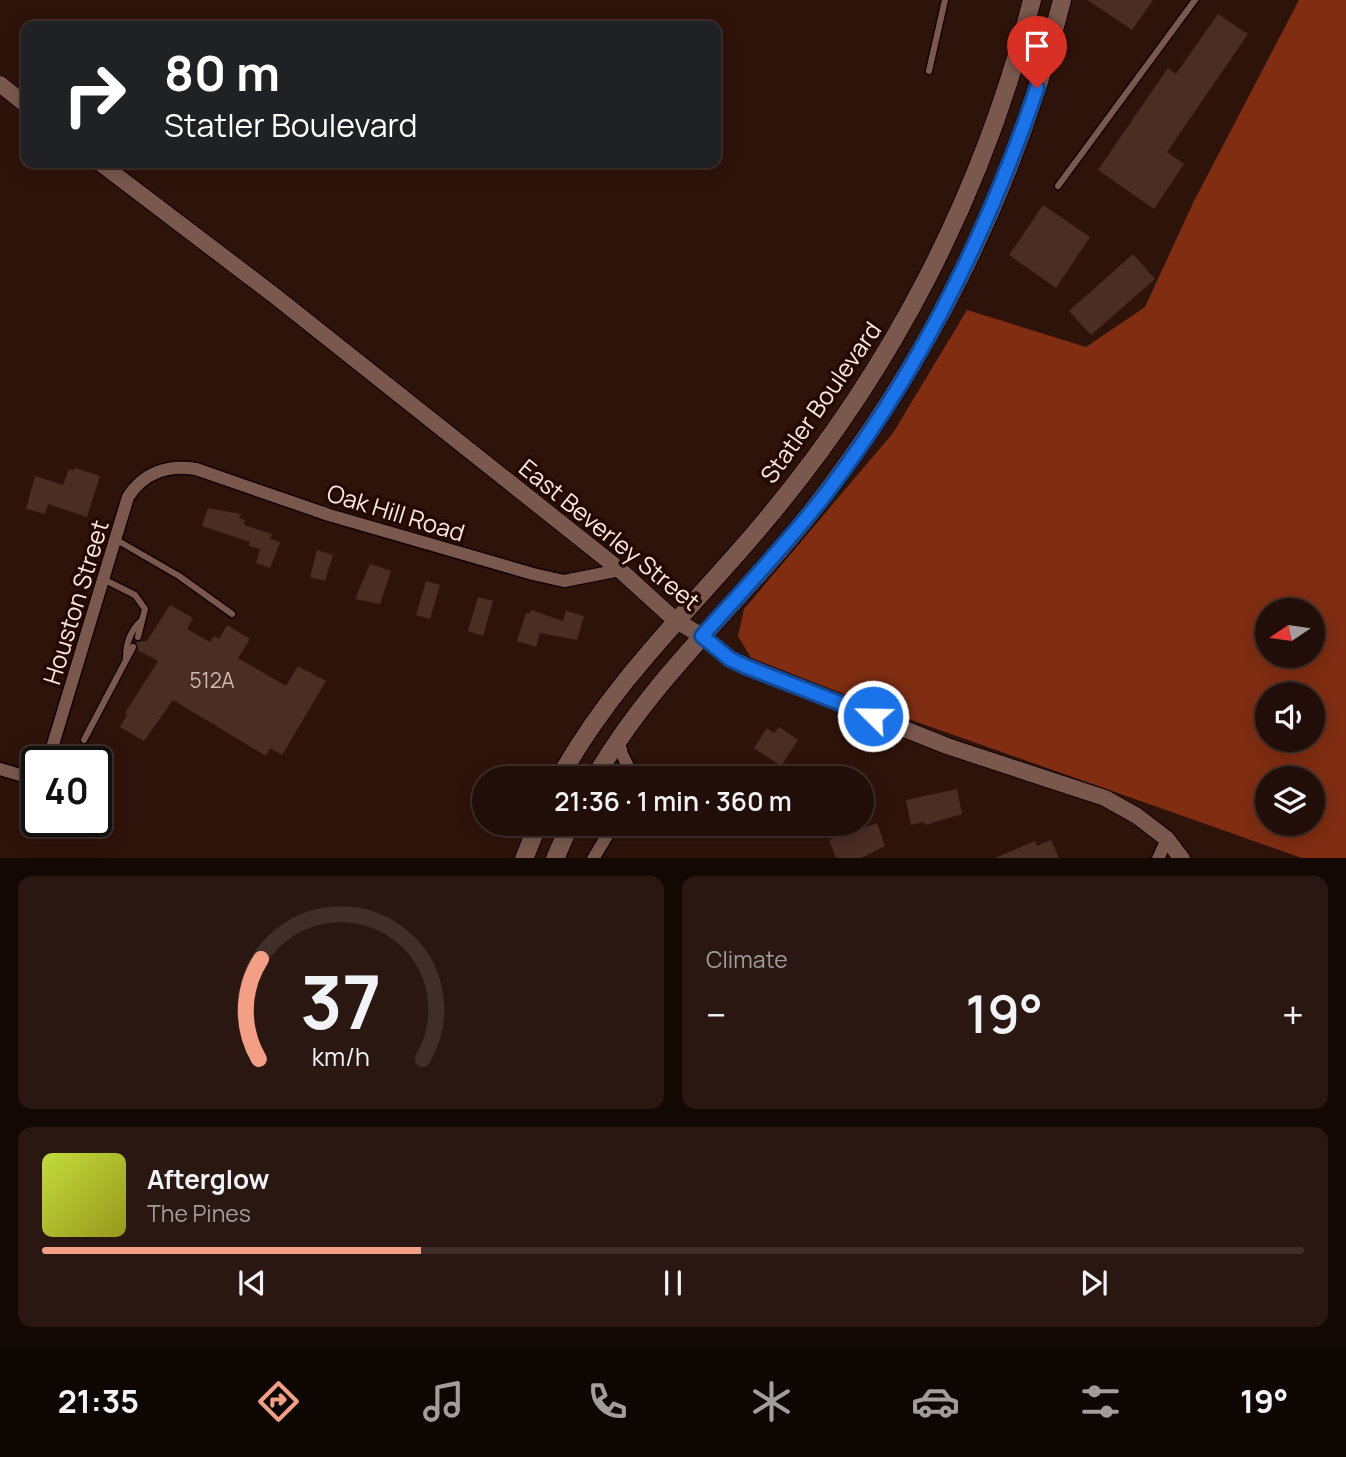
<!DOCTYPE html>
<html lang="en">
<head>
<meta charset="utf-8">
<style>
	:root { --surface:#220e08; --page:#2a1712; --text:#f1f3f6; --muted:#a29c9c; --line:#3f2e29; --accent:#f39f85 }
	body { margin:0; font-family:Manrope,sans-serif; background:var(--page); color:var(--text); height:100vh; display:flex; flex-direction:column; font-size:26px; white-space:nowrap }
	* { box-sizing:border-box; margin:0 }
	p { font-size:23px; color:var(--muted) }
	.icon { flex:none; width:38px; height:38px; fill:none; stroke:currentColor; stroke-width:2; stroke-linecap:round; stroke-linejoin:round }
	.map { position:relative; height:858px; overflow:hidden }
	.panel { display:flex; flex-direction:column; gap:18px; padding:18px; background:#130804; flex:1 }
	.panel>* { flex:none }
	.banner { position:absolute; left:21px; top:21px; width:700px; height:147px; border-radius:14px; box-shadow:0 4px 18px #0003,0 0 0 2px var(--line); background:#202124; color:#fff; overflow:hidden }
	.needle { width:46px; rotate:257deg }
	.tools { position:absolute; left:1255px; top:598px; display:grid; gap:14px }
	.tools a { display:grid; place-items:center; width:70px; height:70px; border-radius:50%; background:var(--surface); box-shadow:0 4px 18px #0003,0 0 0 2px var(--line); font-size:35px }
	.speed { position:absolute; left:21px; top:746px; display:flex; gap:14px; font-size:35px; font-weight:700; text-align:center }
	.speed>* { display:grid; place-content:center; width:91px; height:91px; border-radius:50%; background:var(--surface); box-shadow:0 4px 18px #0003,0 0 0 2px var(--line); line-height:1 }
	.speed .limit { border:4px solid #111; border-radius:10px; background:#fff; color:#111 }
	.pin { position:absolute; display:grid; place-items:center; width:60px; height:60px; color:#fff; margin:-72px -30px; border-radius:50% 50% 50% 0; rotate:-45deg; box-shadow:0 0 7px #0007 }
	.pin .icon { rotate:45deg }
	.me { position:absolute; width:77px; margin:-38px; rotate:293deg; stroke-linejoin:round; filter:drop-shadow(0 0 5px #0008) }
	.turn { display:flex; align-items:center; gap:24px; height:147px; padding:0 28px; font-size:32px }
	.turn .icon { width:91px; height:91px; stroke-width:2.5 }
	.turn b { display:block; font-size:49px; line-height:60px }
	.big { font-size:52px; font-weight:600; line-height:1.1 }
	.panel .widget { flex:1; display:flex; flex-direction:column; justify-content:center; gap:10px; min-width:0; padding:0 24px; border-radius:14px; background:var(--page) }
	.panel .dial { align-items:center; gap:0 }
	.dial svg { height:182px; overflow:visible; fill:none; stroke:var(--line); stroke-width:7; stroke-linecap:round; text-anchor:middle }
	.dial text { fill:var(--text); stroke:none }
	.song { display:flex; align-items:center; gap:21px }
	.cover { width:84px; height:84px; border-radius:10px; background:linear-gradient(135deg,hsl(70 70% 55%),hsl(60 70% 35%)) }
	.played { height:7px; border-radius:4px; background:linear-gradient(90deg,var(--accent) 30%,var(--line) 30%) }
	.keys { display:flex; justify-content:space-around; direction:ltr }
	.heat { display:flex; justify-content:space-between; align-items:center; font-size:38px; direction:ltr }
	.panel .tiles { flex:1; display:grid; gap:18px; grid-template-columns:1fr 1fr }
	.widget:last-child { grid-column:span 2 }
	.trip { position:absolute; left:472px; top:766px; width:402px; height:70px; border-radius:35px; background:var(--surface); box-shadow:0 4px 18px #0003,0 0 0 2px var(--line); font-weight:600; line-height:70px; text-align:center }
	.tabs { display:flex; height:112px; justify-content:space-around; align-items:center; background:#0e0603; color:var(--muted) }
	.tabs .icon { width:49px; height:49px }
	.tabs .current { color:var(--accent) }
	.tabs b { font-size:32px; color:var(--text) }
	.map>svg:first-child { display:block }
	.forest { fill:#802d12; fill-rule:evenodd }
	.building { fill:#4b2d24 }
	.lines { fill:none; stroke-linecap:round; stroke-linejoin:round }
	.service-casing { stroke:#150100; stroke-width:9 }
	.minor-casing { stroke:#150100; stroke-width:15 }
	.tertiary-casing { stroke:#150100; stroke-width:18 }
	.secondary-casing { stroke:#150100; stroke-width:20 }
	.service { stroke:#7a584e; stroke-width:6 }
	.minor { stroke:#7a584e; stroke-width:12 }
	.tertiary { stroke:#7a584e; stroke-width:16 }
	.secondary { stroke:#7a584e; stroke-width:18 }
	.route-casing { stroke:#114b97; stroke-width:18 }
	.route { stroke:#1a73e8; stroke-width:12 }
	.labels { text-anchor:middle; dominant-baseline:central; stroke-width:7; stroke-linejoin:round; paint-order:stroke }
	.number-label { font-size:21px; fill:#d0b9b2 }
	.street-label { font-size:24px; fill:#fce8e1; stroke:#240903 }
</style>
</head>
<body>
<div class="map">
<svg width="1346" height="859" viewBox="0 0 1346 859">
	<rect width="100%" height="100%" fill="#2e130a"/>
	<path class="forest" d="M1299 0H1346V858H1302L914 721 751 658 738 636 744 609 893 433 967 310 1086 347 1145 307 1193 203ZM1267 611H1312V656H1267ZM1267 695H1312V740H1267ZM1267 779H1312V824H1267Z"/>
	<g class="building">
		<polygon points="1087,0 1153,0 1132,30"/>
		<polygon points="1218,14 1248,34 1167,152 1184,164 1154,209 1098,170 1168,68 1176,74"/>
		<polygon points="1043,205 1090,237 1056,288 1009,255"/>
		<polygon points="1133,254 1155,279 1091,335 1069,311"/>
		<polygon points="75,468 100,476 87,517 48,504 45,514 26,509 35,476 63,485 69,469 74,471"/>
		<polygon points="208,508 241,514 239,518 245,520 244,525 272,534 270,539 280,542 270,568 256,563 260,549 249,546 250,542 202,526"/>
		<polygon points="317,550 333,555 325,581 310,577"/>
		<polygon points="370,564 391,571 380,604 355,599"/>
		<polygon points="426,581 440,585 430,619 416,615"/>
		<polygon points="478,597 493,601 483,636 468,631"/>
		<polygon points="170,605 193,618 187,629 210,642 214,636 219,639 227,625 250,639 238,658 286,686 298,666 326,681 282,755 270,748 266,756 173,700 144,741 120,727 127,715 125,713 158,661 138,650 136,642 147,641"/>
		<polygon points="531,610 563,621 566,611 584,616 577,640 540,633 536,647 517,641 526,613 529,614"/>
		<polygon points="779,727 798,740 781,766 754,748 767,728 774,733"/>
		<polygon points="957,789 962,814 925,825 924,822 911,825 906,800"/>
		<polygon points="877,823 885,846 861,858 836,858 829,840"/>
		<polygon points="1051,840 1059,858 995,858 1035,841 1037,846"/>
	</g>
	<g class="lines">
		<defs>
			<g id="service">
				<polyline points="929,71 945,0"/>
				<polyline points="1058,186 1195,0"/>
				<polyline points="115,539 179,576 232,614"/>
				<polyline points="103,579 135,595 145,609 138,637"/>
				<path d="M126 657C126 642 131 630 142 620"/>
				<polyline points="84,740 133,647"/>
			</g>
			<g id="minor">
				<polyline points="618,739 622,754 634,779"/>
				<path d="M48 761 128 497C143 473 168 464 196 469L329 515 533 574 564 581 620 570"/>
				<polyline points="0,769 37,780"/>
				<polyline points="593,859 614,824"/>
				<polyline points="1158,859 1167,839"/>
			</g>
			<g id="tertiary">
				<polyline points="0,84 26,105"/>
				<polyline points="100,163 275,296 620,570 675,620 702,636 730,659 947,746 1105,798 1137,816 1167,839 1182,859"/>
			</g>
			<g id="secondary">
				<path d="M559 779C612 682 690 610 760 527 890 374 983 195 1032 0"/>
				<path d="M594 779C650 681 734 608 804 521 926 368 1015 190 1062 0"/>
				<polyline points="524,859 538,824"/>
				<polyline points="555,859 570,824"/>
			</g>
		</defs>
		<use href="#service" class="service-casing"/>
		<use href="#minor" class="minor-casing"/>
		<use href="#tertiary" class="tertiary-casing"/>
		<use href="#secondary" class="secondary-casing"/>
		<use href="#service" class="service"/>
		<use href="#minor" class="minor"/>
		<use href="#tertiary" class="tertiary"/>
		<use href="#secondary" class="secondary"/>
	</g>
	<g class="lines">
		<defs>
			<path id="route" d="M873 716 747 667 730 659 702 636C743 590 786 545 824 496 919 372 987 235 1037 88"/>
		</defs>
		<use href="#route" class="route-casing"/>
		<use href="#route" class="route"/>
	</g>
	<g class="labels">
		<g class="number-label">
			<text x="212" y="680">512A</text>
		</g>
		<g class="street-label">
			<text transform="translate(820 402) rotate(-55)">Statler Boulevard</text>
			<text transform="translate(396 512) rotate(17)">Oak Hill Road</text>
			<text transform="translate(610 534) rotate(39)">East Beverley Street</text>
			<text transform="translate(75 602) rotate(-73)">Houston Street</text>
		</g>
	</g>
</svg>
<div class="tools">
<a><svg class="needle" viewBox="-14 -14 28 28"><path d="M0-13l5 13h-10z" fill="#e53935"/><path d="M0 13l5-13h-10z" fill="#a29c9c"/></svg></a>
<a><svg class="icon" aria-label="sound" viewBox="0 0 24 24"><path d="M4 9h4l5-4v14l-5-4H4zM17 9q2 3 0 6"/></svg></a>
<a><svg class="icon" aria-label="layers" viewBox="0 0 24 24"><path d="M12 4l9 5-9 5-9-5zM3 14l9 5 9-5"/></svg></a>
</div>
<div class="speed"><div class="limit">40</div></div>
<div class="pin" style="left:1037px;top:88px;background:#d93025"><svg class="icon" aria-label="arrive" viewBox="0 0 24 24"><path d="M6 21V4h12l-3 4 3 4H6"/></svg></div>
<svg class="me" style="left:873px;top:716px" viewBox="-20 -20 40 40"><circle r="17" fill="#1a73e8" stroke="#fff" stroke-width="3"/><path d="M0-11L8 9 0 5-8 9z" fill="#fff"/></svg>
<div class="trip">21:36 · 1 min · 360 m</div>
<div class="banner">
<div class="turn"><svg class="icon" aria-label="right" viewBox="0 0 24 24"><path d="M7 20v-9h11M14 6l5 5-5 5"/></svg><div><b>80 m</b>Statler Boulevard</div></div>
</div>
</div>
<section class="panel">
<div class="tiles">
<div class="widget dial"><svg viewBox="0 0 100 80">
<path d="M14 69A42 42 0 1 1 86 69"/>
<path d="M14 69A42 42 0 0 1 15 25" stroke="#f39f85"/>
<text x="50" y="56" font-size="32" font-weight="700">37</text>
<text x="50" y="72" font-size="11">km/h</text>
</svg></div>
<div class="widget"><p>Climate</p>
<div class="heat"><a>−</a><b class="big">19°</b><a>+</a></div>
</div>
<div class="widget">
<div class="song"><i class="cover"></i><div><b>Afterglow</b><p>The Pines</p></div></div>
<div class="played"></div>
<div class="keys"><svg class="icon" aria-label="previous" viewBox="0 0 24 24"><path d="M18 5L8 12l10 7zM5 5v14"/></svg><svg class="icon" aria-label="pause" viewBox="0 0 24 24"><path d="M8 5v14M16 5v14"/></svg><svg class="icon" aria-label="next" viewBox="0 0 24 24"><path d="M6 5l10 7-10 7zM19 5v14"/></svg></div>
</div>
</div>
</section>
<nav class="tabs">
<b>21:35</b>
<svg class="icon current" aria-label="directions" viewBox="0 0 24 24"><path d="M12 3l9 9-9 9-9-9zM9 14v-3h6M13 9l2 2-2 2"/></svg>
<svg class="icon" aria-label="music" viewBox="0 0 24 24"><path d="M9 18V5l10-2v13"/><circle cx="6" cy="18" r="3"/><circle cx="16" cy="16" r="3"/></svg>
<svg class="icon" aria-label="phone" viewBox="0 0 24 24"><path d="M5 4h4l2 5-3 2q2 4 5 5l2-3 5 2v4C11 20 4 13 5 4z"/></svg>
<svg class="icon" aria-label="climate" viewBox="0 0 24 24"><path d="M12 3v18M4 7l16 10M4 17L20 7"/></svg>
<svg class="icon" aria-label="car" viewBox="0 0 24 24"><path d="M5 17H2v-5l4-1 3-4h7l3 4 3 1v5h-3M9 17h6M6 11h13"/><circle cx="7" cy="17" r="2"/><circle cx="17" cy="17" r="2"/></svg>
<svg class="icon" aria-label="filters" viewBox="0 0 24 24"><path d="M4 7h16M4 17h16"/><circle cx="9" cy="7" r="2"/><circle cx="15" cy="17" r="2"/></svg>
<b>19°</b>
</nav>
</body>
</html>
